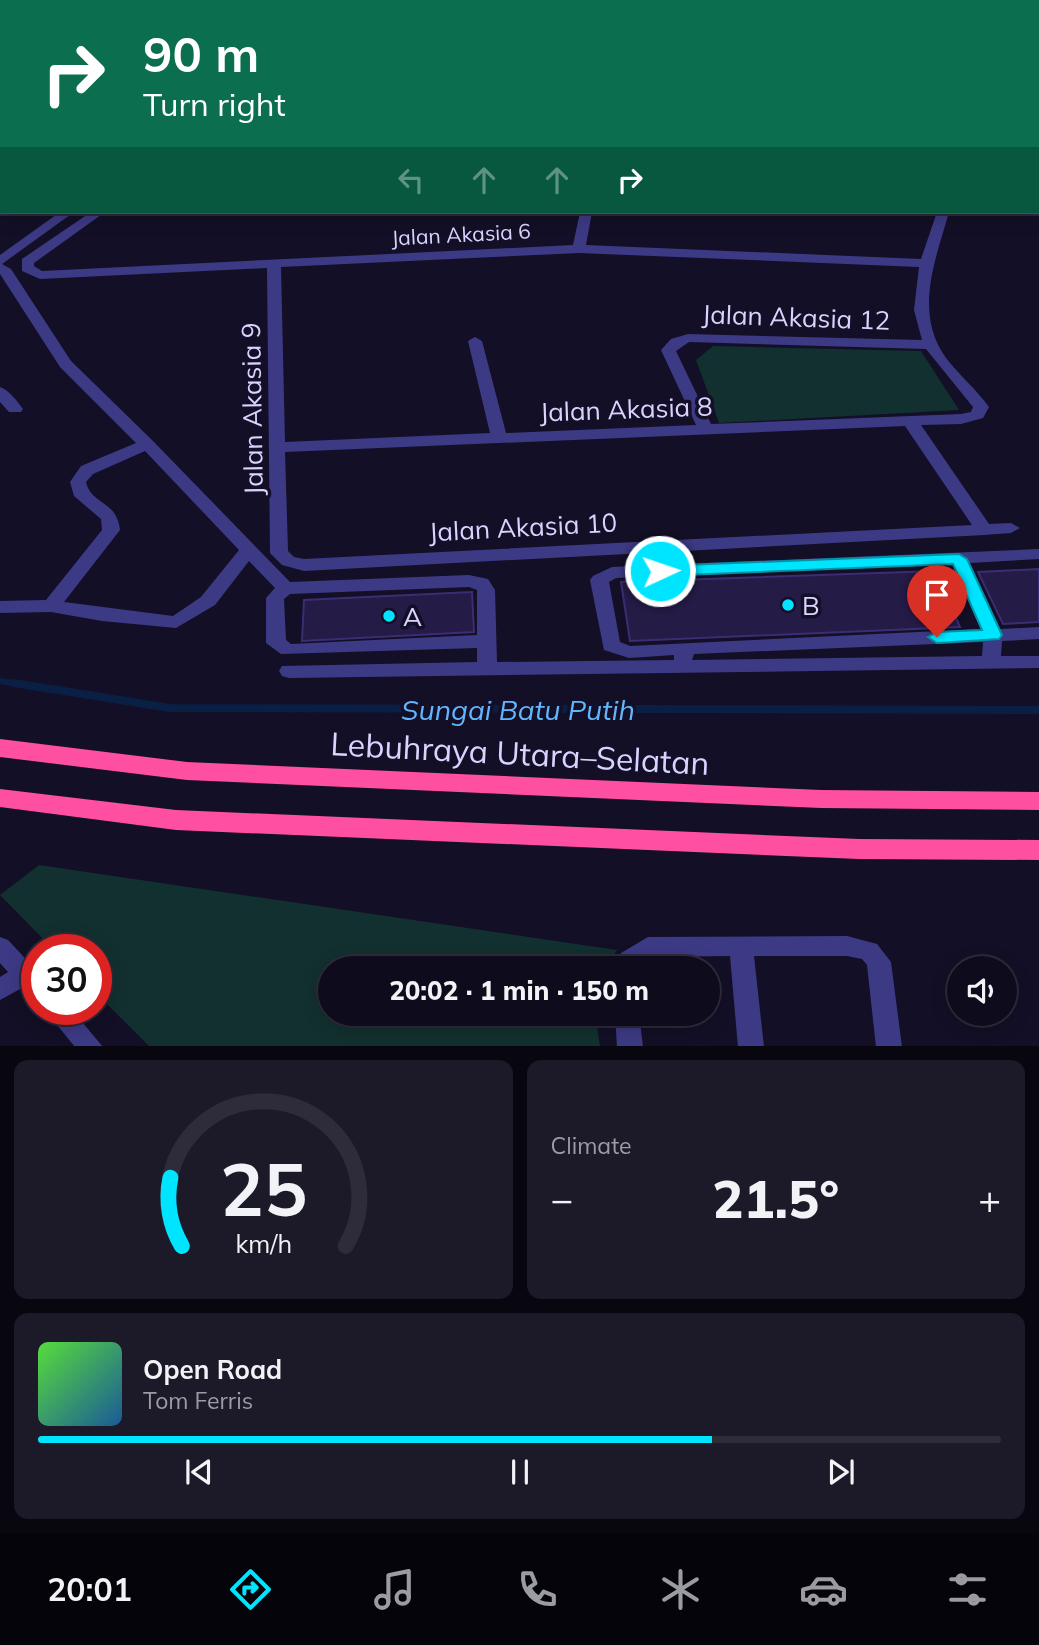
<!DOCTYPE html>
<html lang="en">
<head>
<meta charset="utf-8">
<style>
	:root { --surface:#0e0b1c; --page:#1c1929; --text:#f1f3f6; --muted:#9b9ba3; --line:#2e2b3b; --accent:#00e5ff }
	body { margin:0; font-family:Mulish,sans-serif; background:var(--page); color:var(--text); height:100vh; display:flex; flex-direction:column; font-size:26px; white-space:nowrap }
	* { box-sizing:border-box; margin:0 }
	p { font-size:23px; color:var(--muted) }
	.icon { flex:none; width:38px; height:38px; fill:none; stroke:currentColor; stroke-width:2; stroke-linecap:round; stroke-linejoin:round }
	.map { position:relative; height:1046px; overflow:hidden }
	.details { display:flex; flex-direction:column; gap:14px; padding:14px; background:#08060f; flex:1 }
	.details>* { flex:none }
	.hud { position:absolute; left:0px; top:0px; width:1040px; height:214px; box-shadow:0 4px 18px #0003,0 0 0 2px var(--line); background:#0b6e4f; color:#fff; overflow:hidden }
	.controls { position:absolute; left:947px; top:956px; display:grid; gap:14px }
	.controls a { display:grid; place-items:center; width:70px; height:70px; border-radius:50%; background:var(--surface); box-shadow:0 4px 18px #0003,0 0 0 2px var(--line); font-size:35px }
	.speed { position:absolute; left:21px; top:934px; display:flex; gap:14px; font-size:35px; font-weight:700; text-align:center }
	.speed>* { display:grid; place-content:center; width:91px; height:91px; border-radius:50%; background:var(--surface); box-shadow:0 4px 18px #0003,0 0 0 2px var(--line); line-height:1 }
	.speed .limit { border:10px solid #d22; background:#fff; color:#111 }
	.pin { position:absolute; display:grid; place-items:center; width:60px; height:60px; color:#fff; margin:-72px -30px; border-radius:50% 50% 50% 0; rotate:-45deg; box-shadow:0 0 7px #0007 }
	.pin .icon { rotate:45deg }
	.me { position:absolute; width:77px; margin:-38px; rotate:87deg; stroke-linejoin:round; filter:drop-shadow(0 0 5px #0008) }
	.turn { display:flex; align-items:center; gap:24px; height:147px; padding:0 28px; font-size:32px }
	.turn .icon { width:91px; height:91px; stroke-width:2.5 }
	.turn b { display:block; font-size:49px; line-height:60px }
	.lanes { display:flex; align-items:center; height:66px; padding:0 28px; background:#0003; justify-content:center; gap:35px; direction:ltr }
	.lanes .off { opacity:.35 }
	.big { font-size:52px; font-weight:800; line-height:1.1 }
	.details .tile { flex:1; display:flex; flex-direction:column; justify-content:center; gap:10px; min-width:0; padding:0 24px; border-radius:14px; background:var(--page) }
	.details .dial { align-items:center; gap:0 }
	.dial svg { height:182px; overflow:visible; fill:none; stroke:var(--line); stroke-width:7; stroke-linecap:round; text-anchor:middle }
	.dial text { fill:var(--text); stroke:none }
	.song { display:flex; align-items:center; gap:21px }
	.cover { width:84px; height:84px; border-radius:10px; background:linear-gradient(135deg,hsl(110 70% 55%),hsl(210 70% 35%)) }
	.played { height:7px; border-radius:4px; background:linear-gradient(90deg,var(--accent) 70%,var(--line) 70%) }
	.keys { display:flex; justify-content:space-around; direction:ltr }
	.heat { display:flex; justify-content:space-between; align-items:center; font-size:38px; direction:ltr }
	.details .tiles { flex:1; display:grid; gap:14px; grid-template-columns:1fr 1fr }
	.tile:last-child { grid-column:span 2 }
	.trip { position:absolute; left:318px; top:956px; width:402px; height:70px; border-radius:35px; background:var(--surface); box-shadow:0 4px 18px #0003,0 0 0 2px var(--line); font-weight:800; line-height:70px; text-align:center }
	.menu { display:flex; height:112px; justify-content:space-around; align-items:center; background:#06040b; color:var(--muted) }
	.menu .icon { width:49px; height:49px }
	.menu .active { color:var(--accent) }
	.menu b { font-size:32px; color:var(--text) }
	.map>svg:first-child { display:block }
	.green { fill:#12302f }
	.lines { fill:none; stroke-linecap:round; stroke-linejoin:round }
	.stream-far1 { stroke:#0a1f44; stroke-width:6 }
	.stream { stroke:#0a1f44; stroke-width:8 }
	.building { fill:#241b47; stroke:#3b2d73; stroke-width:2 }
	.minor { fill:#3d3a85; fill-rule:evenodd }
	.major { fill:#c25bff; fill-rule:evenodd }
	.highway { fill:#ff4fa3; fill-rule:evenodd }
	.route { fill:#00e5ff; stroke:#0095a6; stroke-width:2 }
	.poi-dot { fill:#00e5ff; stroke:#130f26; stroke-width:2.5 }
	.labels { text-anchor:middle; dominant-baseline:central; stroke-width:7; stroke-linejoin:round; paint-order:stroke }
	.far-street-label { font-size:21px; fill:#d9d4ff; stroke:#130f26 }
	.street-label { font-size:26px; fill:#d9d4ff; stroke:#130f26 }
	.poi-label { font-size:26px; fill:#d9d4ff; stroke:#130f26; text-anchor:start }
	.water-label { font-size:28px; font-style:italic; fill:#62b6ff; stroke:#130f26 }
	.near-street-label { font-size:32px; fill:#d9d4ff; stroke:#130f26 }
</style>
</head>
<body>
<div class="map">
<svg width="1039" height="1047" viewBox="0 0 1039 1047">
	<rect width="100%" height="100%" fill="#130f26"/>
	<g class="green">
		<polygon points="713,346 921,351 959,410 719,423 696,360"/>
		<polygon points="39,865 617,950 605,968 331,968 331,1013 595,1013 600,1046 149,1046 96,993 96,950 54,950 0,895"/>
	</g>
	<g class="lines">
		<polyline class="stream-far1" points="0,681 25,685"/>
		<polyline class="stream" points="14,683 170,708 1039,710"/>
	</g>
	<g class="building">
		<polygon points="1039,569 1039,622 1003,624 978,572"/>
		<polygon points="936,571 960,627 630,641 621,582"/>
		<polygon points="472,592 474,632 302,641 304,600"/>
	</g>
	<g class="lines">
		<g class="minor">
			<polygon points="42,0 53,0 40,2"/>
			<polygon points="134,0 145,0 132,2"/>
			<polygon points="224,0 235,0 222,2"/>
			<polygon points="0,24 2,24 0,31"/>
			<rect x="1038" y="41" width="1" height="6"/>
			<rect x="1038" y="63" width="1" height="6"/>
			<rect x="1038" y="80" width="1" height="7"/>
			<rect x="1038" y="130" width="1" height="6"/>
			<polygon points="1038,206 1039,214 1033,213 1038,212"/>
			<path d="M60 212H74L2 264 11 269 71 361 153 441 290 582 469 575 488 579 495 590 497 662 674 660V655L629 658 604 650 590 580 593 576 612 567 1039 549V559L970 563 1000 629 1039 627V639L1002 641 1001 656H1039V668L289 678 282 676 279 671 282 666 477 662V648L281 654 266 643V598L275 588 249 561 215 605 176 628 102 621 51 612 0 613V601L46 600 102 530 101 519 74 496 70 482 81 466 136 443 60 367 0 274V255ZM145 451 239 550 201 597 173 616 64 602 120 530C117 500 91 505 86 482L93 474ZM952 563 981 629 630 646 620 642 609 582 616 578ZM469 587 477 590V635L291 644 286 640 284 599 290 594ZM983 642 982 656 692 660 694 654Z"/>
			<path d="M91 212H105L34 263V266L42 271 573 245 580 212H592L586 245 921 259 937 212H949C936 259 913 312 946 358 959 375 976 389 989 407L983 418 961 424 921 425 989 524 1011 523 1020 528 1011 533 984 535 304 571 282 565 270 553 267 268 40 279 22 271V259ZM579 253 919 267 914 310 922 340 688 334 671 339 661 350 696 425 506 433 482 341 475 337 468 341 490 433 285 442 281 267ZM689 342 926 349 973 407 971 412 961 414 711 424 676 351ZM905 426 972 525 304 559 294 557 288 551 285 452Z"/>
			<path d="M0 387C9 390 17 401 23 409L21 412H9L0 402Z"/>
			<polygon points="847,936 877,944 891,962 902,1047 876,1047 867,965 862,959 847,956 754,956 764,1047 738,1047 730,956 653,957 640,968 616,968 621,953 648,937"/>
			<polygon points="0,937 8,940 37,971 37,998 28,995 22,988 0,1000 0,977 8,972 0,963"/>
			<polygon points="45,1010 72,1010 103,1047 75,1047"/>
			<polygon points="615,1013 639,1013 643,1047 617,1047"/>
		</g>
		<g class="major">
			<polygon points="310,0 326,0 328,2 311,2"/>
			<rect x="1038" y="27" width="1" height="6"/>
		</g>
		<g class="highway">
			<polygon points="0,739 187,762 821,790 1039,792 1039,810 821,808 187,780 0,757"/>
			<polygon points="0,789 176,810 859,839 1039,840 1039,860 859,859 176,830 0,807"/>
		</g>
	</g>
	<polygon class="route" points="959,554 967,559 1002,635 999,639 937,643 928,637 937,632 982,630 953,564 660,576 651,571 660,566"/>
	<g class="poi-dot">
		<circle cx="788" cy="605" r="7"/>
		<circle cx="389" cy="616" r="7"/>
	</g>
	<g class="labels">
		<g class="far-street-label">
			<text transform="translate(461 234) rotate(-3)">Jalan Akasia 6</text>
		</g>
		<g class="street-label">
			<text transform="translate(796 317) rotate(2)">Jalan Akasia 12</text>
			<text transform="translate(252 409) rotate(-91)">Jalan Akasia 9</text>
			<text transform="translate(626 409) rotate(-2)">Jalan Akasia 8</text>
			<text transform="translate(523 527) rotate(-3)">Jalan Akasia 10</text>
		</g>
		<g class="poi-label">
			<text x="802" y="605">B</text>
			<text x="403" y="616">A</text>
		</g>
		<g class="water-label">
			<text x="518" y="709">Sungai Batu Putih</text>
		</g>
		<g class="near-street-label">
			<text transform="translate(520 753) rotate(3)">Lebuhraya Utara–Selatan</text>
		</g>
	</g>
</svg>
<div class="controls">
<a><svg class="icon" aria-label="sound" viewBox="0 0 24 24"><path d="M4 9h4l5-4v14l-5-4H4zM17 9q2 3 0 6"/></svg></a>
</div>
<div class="speed"><div class="limit">30</div></div>
<div class="pin" style="left:937px;top:637px;background:#d93025"><svg class="icon" aria-label="arrive" viewBox="0 0 24 24"><path d="M6 21V4h12l-3 4 3 4H6"/></svg></div>
<svg class="me" style="left:660px;top:571px" viewBox="-20 -20 40 40"><circle r="17" fill="#00e5ff" stroke="#fff" stroke-width="3"/><path d="M0-11L8 9 0 5-8 9z" fill="#fff"/></svg>
<div class="trip">20:02 · 1 min · 150 m</div>
<div class="hud">
<div class="turn"><svg class="icon" aria-label="right" viewBox="0 0 24 24"><path d="M7 20v-9h11M14 6l5 5-5 5"/></svg><div><b>90 m</b>Turn right</div></div>
<div class="lanes"><svg class="icon off" aria-label="left" viewBox="0 0 24 24"><path d="M17 20v-9H6M10 6l-5 5 5 5"/></svg><svg class="icon off" aria-label="ahead" viewBox="0 0 24 24"><path d="M12 20V5M6 11l6-6 6 6"/></svg><svg class="icon off" aria-label="ahead" viewBox="0 0 24 24"><path d="M12 20V5M6 11l6-6 6 6"/></svg><svg class="icon" aria-label="right" viewBox="0 0 24 24"><path d="M7 20v-9h11M14 6l5 5-5 5"/></svg></div>
</div>
</div>
<section class="details">
<div class="tiles">
<div class="tile dial"><svg viewBox="0 0 100 80">
<path d="M14 69A42 42 0 1 1 86 69"/>
<path d="M14 69A42 42 0 0 1 9 39" stroke="#00e5ff"/>
<text x="50" y="56" font-size="32" font-weight="700">25</text>
<text x="50" y="72" font-size="11">km/h</text>
</svg></div>
<div class="tile"><p>Climate</p>
<div class="heat"><a>−</a><b class="big">21.5°</b><a>+</a></div>
</div>
<div class="tile">
<div class="song"><i class="cover"></i><div><b>Open Road</b><p>Tom Ferris</p></div></div>
<div class="played"></div>
<div class="keys"><svg class="icon" aria-label="previous" viewBox="0 0 24 24"><path d="M18 5L8 12l10 7zM5 5v14"/></svg><svg class="icon" aria-label="pause" viewBox="0 0 24 24"><path d="M8 5v14M16 5v14"/></svg><svg class="icon" aria-label="next" viewBox="0 0 24 24"><path d="M6 5l10 7-10 7zM19 5v14"/></svg></div>
</div>
</div>
</section>
<nav class="menu">
<b>20:01</b>
<svg class="icon active" aria-label="directions" viewBox="0 0 24 24"><path d="M12 3l9 9-9 9-9-9zM9 14v-3h6M13 9l2 2-2 2"/></svg>
<svg class="icon" aria-label="music" viewBox="0 0 24 24"><path d="M9 18V5l10-2v13"/><circle cx="6" cy="18" r="3"/><circle cx="16" cy="16" r="3"/></svg>
<svg class="icon" aria-label="phone" viewBox="0 0 24 24"><path d="M5 4h4l2 5-3 2q2 4 5 5l2-3 5 2v4C11 20 4 13 5 4z"/></svg>
<svg class="icon" aria-label="climate" viewBox="0 0 24 24"><path d="M12 3v18M4 7l16 10M4 17L20 7"/></svg>
<svg class="icon" aria-label="car" viewBox="0 0 24 24"><path d="M5 17H2v-5l4-1 3-4h7l3 4 3 1v5h-3M9 17h6M6 11h13"/><circle cx="7" cy="17" r="2"/><circle cx="17" cy="17" r="2"/></svg>
<svg class="icon" aria-label="filters" viewBox="0 0 24 24"><path d="M4 7h16M4 17h16"/><circle cx="9" cy="7" r="2"/><circle cx="15" cy="17" r="2"/></svg>
</nav>
</body>
</html>
